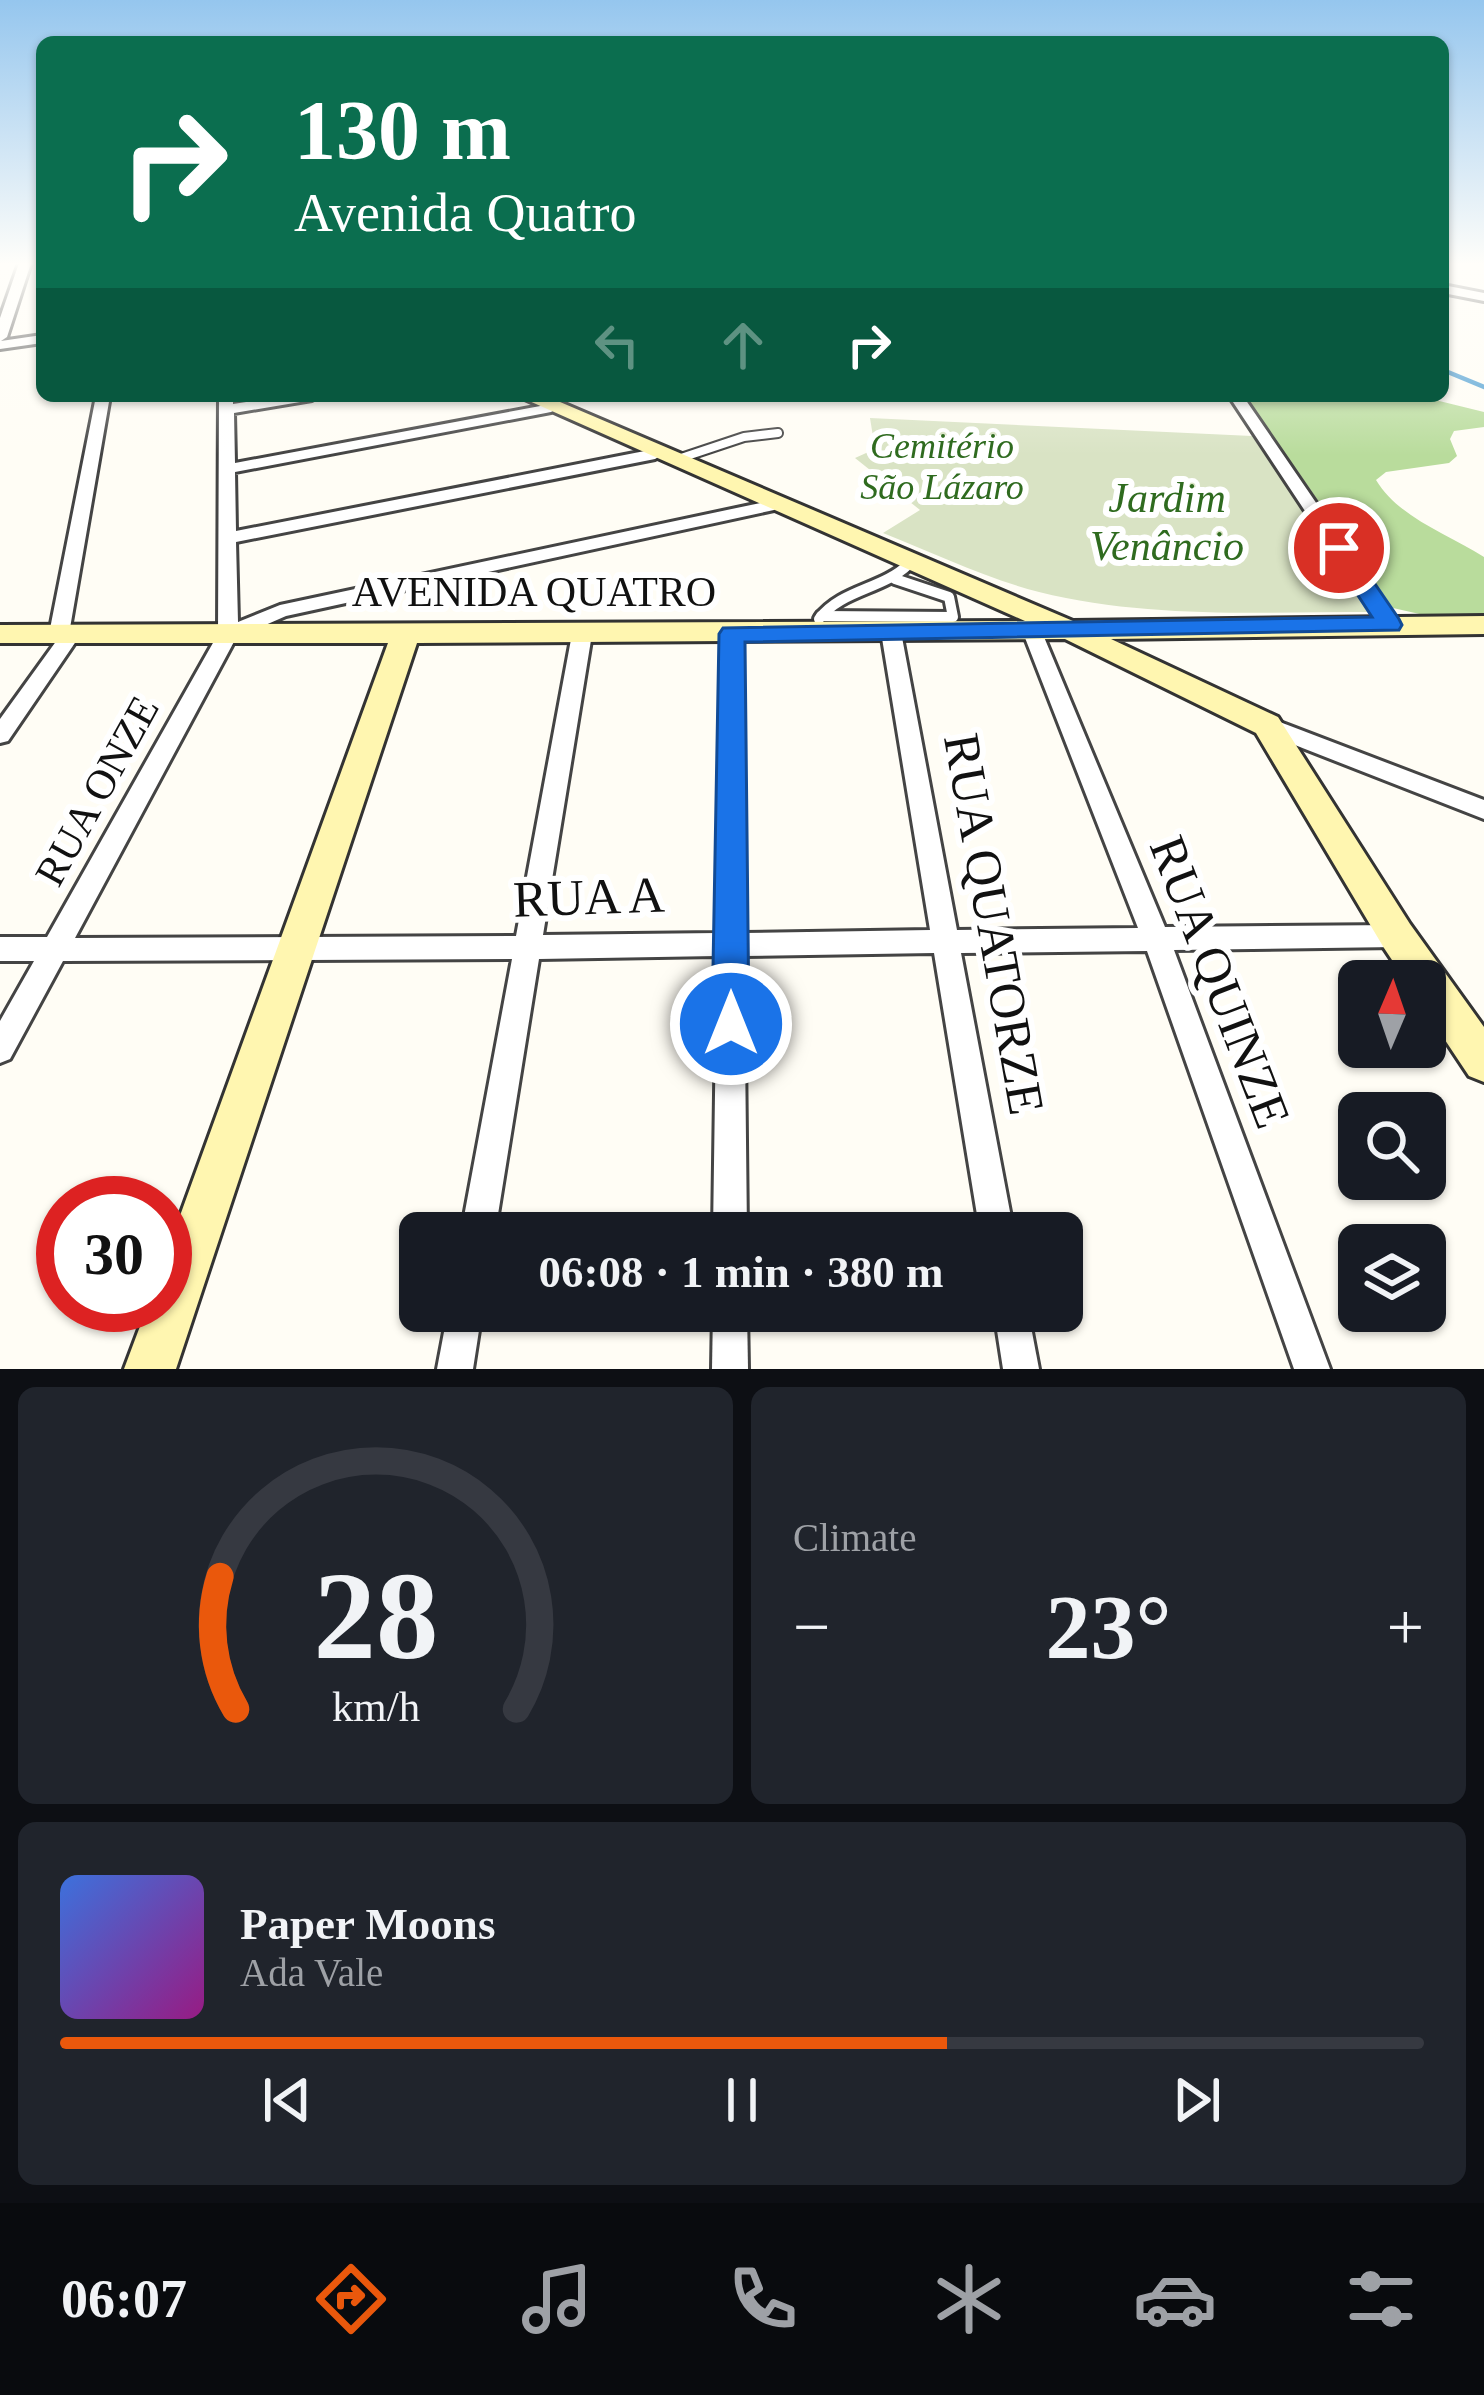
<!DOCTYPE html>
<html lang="en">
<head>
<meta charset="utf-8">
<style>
	:root { --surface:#171b24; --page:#20242c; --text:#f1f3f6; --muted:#9ea1a6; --line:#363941; --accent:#ea580c }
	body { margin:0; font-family:Georgia,serif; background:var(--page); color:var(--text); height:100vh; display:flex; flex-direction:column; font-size:45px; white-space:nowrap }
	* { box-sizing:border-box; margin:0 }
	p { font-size:39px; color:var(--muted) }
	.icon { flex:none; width:66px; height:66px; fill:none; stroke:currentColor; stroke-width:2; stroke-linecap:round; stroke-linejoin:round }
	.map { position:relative; height:1369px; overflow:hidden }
	.side { display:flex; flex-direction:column; gap:18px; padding:18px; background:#0d0f14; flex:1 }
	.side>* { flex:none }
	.top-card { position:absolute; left:36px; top:36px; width:1413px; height:366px; border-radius:18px; box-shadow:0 3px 9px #0004; background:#0b6e4f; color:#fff; overflow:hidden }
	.needle { width:78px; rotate:2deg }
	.fabs { position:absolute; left:1338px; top:960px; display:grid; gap:24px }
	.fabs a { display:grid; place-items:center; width:108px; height:108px; border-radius:18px; background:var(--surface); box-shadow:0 3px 9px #0004; font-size:60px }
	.speed { position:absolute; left:36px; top:1176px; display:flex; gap:24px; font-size:60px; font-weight:700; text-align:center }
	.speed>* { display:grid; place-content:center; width:156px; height:156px; border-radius:50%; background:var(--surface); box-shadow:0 3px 9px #0004; line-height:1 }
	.speed .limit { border:18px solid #d22; background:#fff; color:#111 }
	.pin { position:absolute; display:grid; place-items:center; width:102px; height:102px; color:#fff; margin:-51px; border:6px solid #fff; border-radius:50%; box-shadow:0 3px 12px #0007 }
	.me { position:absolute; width:132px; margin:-66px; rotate:0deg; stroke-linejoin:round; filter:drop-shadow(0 0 9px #0008) }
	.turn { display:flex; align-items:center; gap:42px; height:252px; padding:0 60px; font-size:54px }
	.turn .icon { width:156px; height:156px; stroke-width:2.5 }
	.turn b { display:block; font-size:84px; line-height:102px }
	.lanes { display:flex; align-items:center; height:114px; padding:0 60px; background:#0003; justify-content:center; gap:60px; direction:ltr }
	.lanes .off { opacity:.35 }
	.big { font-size:90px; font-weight:600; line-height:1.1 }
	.side .card { flex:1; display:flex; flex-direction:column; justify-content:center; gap:18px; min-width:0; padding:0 42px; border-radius:18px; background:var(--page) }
	.side .dial { align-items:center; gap:0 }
	.dial svg { height:312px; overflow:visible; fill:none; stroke:var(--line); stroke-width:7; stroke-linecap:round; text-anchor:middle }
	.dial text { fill:var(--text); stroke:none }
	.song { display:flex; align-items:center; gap:36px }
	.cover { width:144px; height:144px; border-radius:18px; background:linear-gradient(135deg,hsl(220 70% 55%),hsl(310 70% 35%)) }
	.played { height:12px; border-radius:6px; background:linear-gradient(90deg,var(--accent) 65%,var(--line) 65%) }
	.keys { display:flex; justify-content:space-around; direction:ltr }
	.heat { display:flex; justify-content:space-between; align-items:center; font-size:66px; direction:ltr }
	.side .tiles { flex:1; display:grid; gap:18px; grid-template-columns:1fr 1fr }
	.card:last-child { grid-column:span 2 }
	.trip { position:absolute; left:399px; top:1212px; width:684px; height:120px; border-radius:18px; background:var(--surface); box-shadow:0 3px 9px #0004; font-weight:600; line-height:120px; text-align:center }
	.tabs { display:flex; height:192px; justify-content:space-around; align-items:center; background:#090b0e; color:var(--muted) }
	.tabs .icon { width:84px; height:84px }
	.tabs .on { color:var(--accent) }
	.tabs b { font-size:54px; color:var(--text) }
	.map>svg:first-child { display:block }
	.forest { fill:#b9dc9c }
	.cemetery { fill:#d9e3c4 }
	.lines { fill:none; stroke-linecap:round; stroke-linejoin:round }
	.stream { stroke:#3f96cf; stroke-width:4.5 }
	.lane-far1-casing { stroke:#444; stroke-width:12 }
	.lane-casing { stroke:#444; stroke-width:16 }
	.street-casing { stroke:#444; stroke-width:6 }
	.secondary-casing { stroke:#333; stroke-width:6 }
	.lane-far1 { stroke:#fff; stroke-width:8 }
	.lane { stroke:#fff; stroke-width:10 }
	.street { fill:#fff; fill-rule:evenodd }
	.secondary { fill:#fff6b0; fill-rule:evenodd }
	.route { fill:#1a73e8; stroke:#114b97; stroke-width:3 }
	.labels { text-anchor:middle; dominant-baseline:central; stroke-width:12; stroke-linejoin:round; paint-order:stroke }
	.far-park-label { font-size:36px; font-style:italic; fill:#2f6b1f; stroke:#fff }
	.park-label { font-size:42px; font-style:italic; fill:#2f6b1f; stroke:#fff }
	.street-label { font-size:42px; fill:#111; stroke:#fff }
	.near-street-label { font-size:51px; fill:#111; stroke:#fff }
</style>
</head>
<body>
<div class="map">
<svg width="1484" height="1369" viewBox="0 0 1484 1369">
	<rect width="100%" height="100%" fill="#fffdf5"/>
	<path class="forest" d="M1245 396H1419L1484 412V427L1454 431 1450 439 1457 456 1449 463 1386 472 1376 480C1399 518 1448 534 1484 557V615H1424L1393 608Z"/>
	<path class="cemetery" d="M870 418 1252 436 1372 612C1261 612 1148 619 1039 592 987 579 934 553 883 533L920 510 855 458 875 449Z"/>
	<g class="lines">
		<polyline class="stream" points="1443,370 1484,387"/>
		<defs>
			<g id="lane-far1">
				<polyline points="675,460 744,437 778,433"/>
				<polyline points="906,567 910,563"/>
			</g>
			<g id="lane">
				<polyline points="821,616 953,617 949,597 895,579"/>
				<path d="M819 619C842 589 882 590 909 564"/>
			</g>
			<g id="street">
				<polygon points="19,263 31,263 7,337 1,341 42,335 42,343 0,349 0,318"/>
				<polygon points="1443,285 1484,293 1484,301 1443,293"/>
				<polygon points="96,396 110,396 70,628 81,634 8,741 0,743 0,719 57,640 49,634"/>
				<polygon points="219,396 233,396 233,404 285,396 319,396 312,400 234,413 235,463 551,404 558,408 551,412 235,472 236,531 655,449 663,454 655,459 236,542 238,622 280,605 774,500 783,505 774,510 286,616 236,638 75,938 516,936 572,634 582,628 592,634 543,935 718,933 722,634 732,628 742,634 744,933 930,930 881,632 891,626 901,632 957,930 1138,928 1022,630 1025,625 1039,625 1165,927 1397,925 1406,928 1410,936 1406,944 1397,947 1174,950 1330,1369 1294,1369 1147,951 961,953 1014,1233 980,1233 934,953 744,956 747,1233 713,1233 717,956 539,959 495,1233 461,1233 512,959 63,961 10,1059 0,1063 0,1021 34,961 0,961 0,937 47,937 218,634"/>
				<polygon points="1229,396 1243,396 1397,621 1400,625 1397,629 1383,629"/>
				<polygon points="1267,717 1484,800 1484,819 1259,731 1256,725 1259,719"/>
				<polygon points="448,1311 482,1311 473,1369 437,1369"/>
				<polygon points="713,1311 747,1311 748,1369 712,1369"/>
				<polygon points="994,1311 1028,1311 1039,1369 1003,1369"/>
			</g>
			<polygon id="secondary" points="518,396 546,396 1073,621 1484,616 1484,634 1111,639 1278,717 1410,924 1484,1027 1484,1082 1469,1076 1425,1010 1425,981 1406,981 1384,948 1256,733 1065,639 417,643 176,1369 124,1369 148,1305 165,1305 165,1257 388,643 0,643 0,625 1025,621"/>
		</defs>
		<use href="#lane-far1" class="lane-far1-casing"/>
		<use href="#lane" class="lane-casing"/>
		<use href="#street" class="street-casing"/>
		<use href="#secondary" class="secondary-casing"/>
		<use href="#lane-far1" class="lane-far1"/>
		<use href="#lane" class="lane"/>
		<use href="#street" class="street"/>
		<use href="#secondary" class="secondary"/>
	</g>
	<linearGradient id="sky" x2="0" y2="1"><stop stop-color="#95c6ee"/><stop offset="0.58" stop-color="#fffefa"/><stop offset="1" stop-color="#fffefa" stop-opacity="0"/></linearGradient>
	<rect width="1484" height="455" fill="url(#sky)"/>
	<polygon class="route" points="1339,541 1347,543 1399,619 1402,625 1399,630 745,642 749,1024 744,1037 731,1042 718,1037 712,1024 719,634 723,628 1372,617 1327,548"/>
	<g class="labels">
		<g class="far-park-label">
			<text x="942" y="446">Cemitério<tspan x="942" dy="41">São Lázaro</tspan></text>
		</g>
		<g class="park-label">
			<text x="1167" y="498">Jardim<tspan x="1167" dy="48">Venâncio</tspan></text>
		</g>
		<g class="street-label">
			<text x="534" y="592">AVENIDA QUATRO</text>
			<text transform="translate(97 791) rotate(-61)">RUA ONZE</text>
		</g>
		<g class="near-street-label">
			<text transform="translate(589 897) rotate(-2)">RUA A</text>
			<text transform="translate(994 924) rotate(80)">RUA QUATORZE</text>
			<text transform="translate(1220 982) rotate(69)">RUA QUINZE</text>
		</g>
	</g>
</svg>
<div class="fabs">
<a><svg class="needle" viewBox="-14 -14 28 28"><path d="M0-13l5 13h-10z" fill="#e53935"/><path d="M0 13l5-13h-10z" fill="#9ea1a6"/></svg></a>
<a><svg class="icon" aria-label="search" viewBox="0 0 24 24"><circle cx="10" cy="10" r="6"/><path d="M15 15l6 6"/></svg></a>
<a><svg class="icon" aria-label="layers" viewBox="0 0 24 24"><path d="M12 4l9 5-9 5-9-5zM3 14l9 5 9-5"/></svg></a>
</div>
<div class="speed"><div class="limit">30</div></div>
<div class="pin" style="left:1339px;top:548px;background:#d93025"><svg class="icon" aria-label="arrive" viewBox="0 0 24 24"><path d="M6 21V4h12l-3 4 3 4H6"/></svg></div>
<svg class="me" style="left:731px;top:1024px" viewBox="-20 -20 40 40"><circle r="17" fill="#1a73e8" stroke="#fff" stroke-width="3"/><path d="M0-11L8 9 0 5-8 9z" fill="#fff"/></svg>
<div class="trip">06:08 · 1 min · 380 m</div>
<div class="top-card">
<div class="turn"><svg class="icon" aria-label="right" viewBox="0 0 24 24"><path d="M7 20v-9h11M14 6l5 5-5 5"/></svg><div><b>130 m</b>Avenida Quatro</div></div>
<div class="lanes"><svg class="icon off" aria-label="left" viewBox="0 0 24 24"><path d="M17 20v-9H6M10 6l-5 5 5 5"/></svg><svg class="icon off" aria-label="ahead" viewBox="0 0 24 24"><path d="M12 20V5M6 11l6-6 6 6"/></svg><svg class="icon" aria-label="right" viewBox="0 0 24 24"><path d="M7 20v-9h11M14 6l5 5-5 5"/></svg></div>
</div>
</div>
<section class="side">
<div class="tiles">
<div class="card dial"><svg viewBox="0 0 100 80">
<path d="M14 69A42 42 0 1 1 86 69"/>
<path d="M14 69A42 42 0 0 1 10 35" stroke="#ea580c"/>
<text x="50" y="56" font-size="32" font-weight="700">28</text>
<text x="50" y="72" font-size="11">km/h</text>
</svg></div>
<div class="card"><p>Climate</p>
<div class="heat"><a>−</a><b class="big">23°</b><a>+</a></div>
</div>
<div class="card">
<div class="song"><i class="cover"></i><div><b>Paper Moons</b><p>Ada Vale</p></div></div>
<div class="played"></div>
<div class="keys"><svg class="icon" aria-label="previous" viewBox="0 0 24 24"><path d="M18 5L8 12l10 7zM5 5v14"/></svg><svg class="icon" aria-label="pause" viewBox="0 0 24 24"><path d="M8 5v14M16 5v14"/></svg><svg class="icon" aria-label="next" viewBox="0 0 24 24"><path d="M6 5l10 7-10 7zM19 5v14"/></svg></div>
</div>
</div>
</section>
<nav class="tabs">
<b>06:07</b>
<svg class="icon on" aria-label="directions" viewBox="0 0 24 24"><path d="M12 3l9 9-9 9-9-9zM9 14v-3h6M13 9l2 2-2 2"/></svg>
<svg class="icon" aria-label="music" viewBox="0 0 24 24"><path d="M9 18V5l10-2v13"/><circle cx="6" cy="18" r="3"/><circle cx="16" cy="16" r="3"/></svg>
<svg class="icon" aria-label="phone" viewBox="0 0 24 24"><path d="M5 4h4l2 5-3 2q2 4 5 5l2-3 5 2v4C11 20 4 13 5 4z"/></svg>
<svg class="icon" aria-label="climate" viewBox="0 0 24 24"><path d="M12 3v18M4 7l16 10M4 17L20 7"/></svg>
<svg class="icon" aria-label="car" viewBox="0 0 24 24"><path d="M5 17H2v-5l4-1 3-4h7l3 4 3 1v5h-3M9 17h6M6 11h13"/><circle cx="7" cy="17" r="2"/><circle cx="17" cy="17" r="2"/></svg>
<svg class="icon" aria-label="filters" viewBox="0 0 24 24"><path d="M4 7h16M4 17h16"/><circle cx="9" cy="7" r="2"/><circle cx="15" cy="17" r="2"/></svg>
</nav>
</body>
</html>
